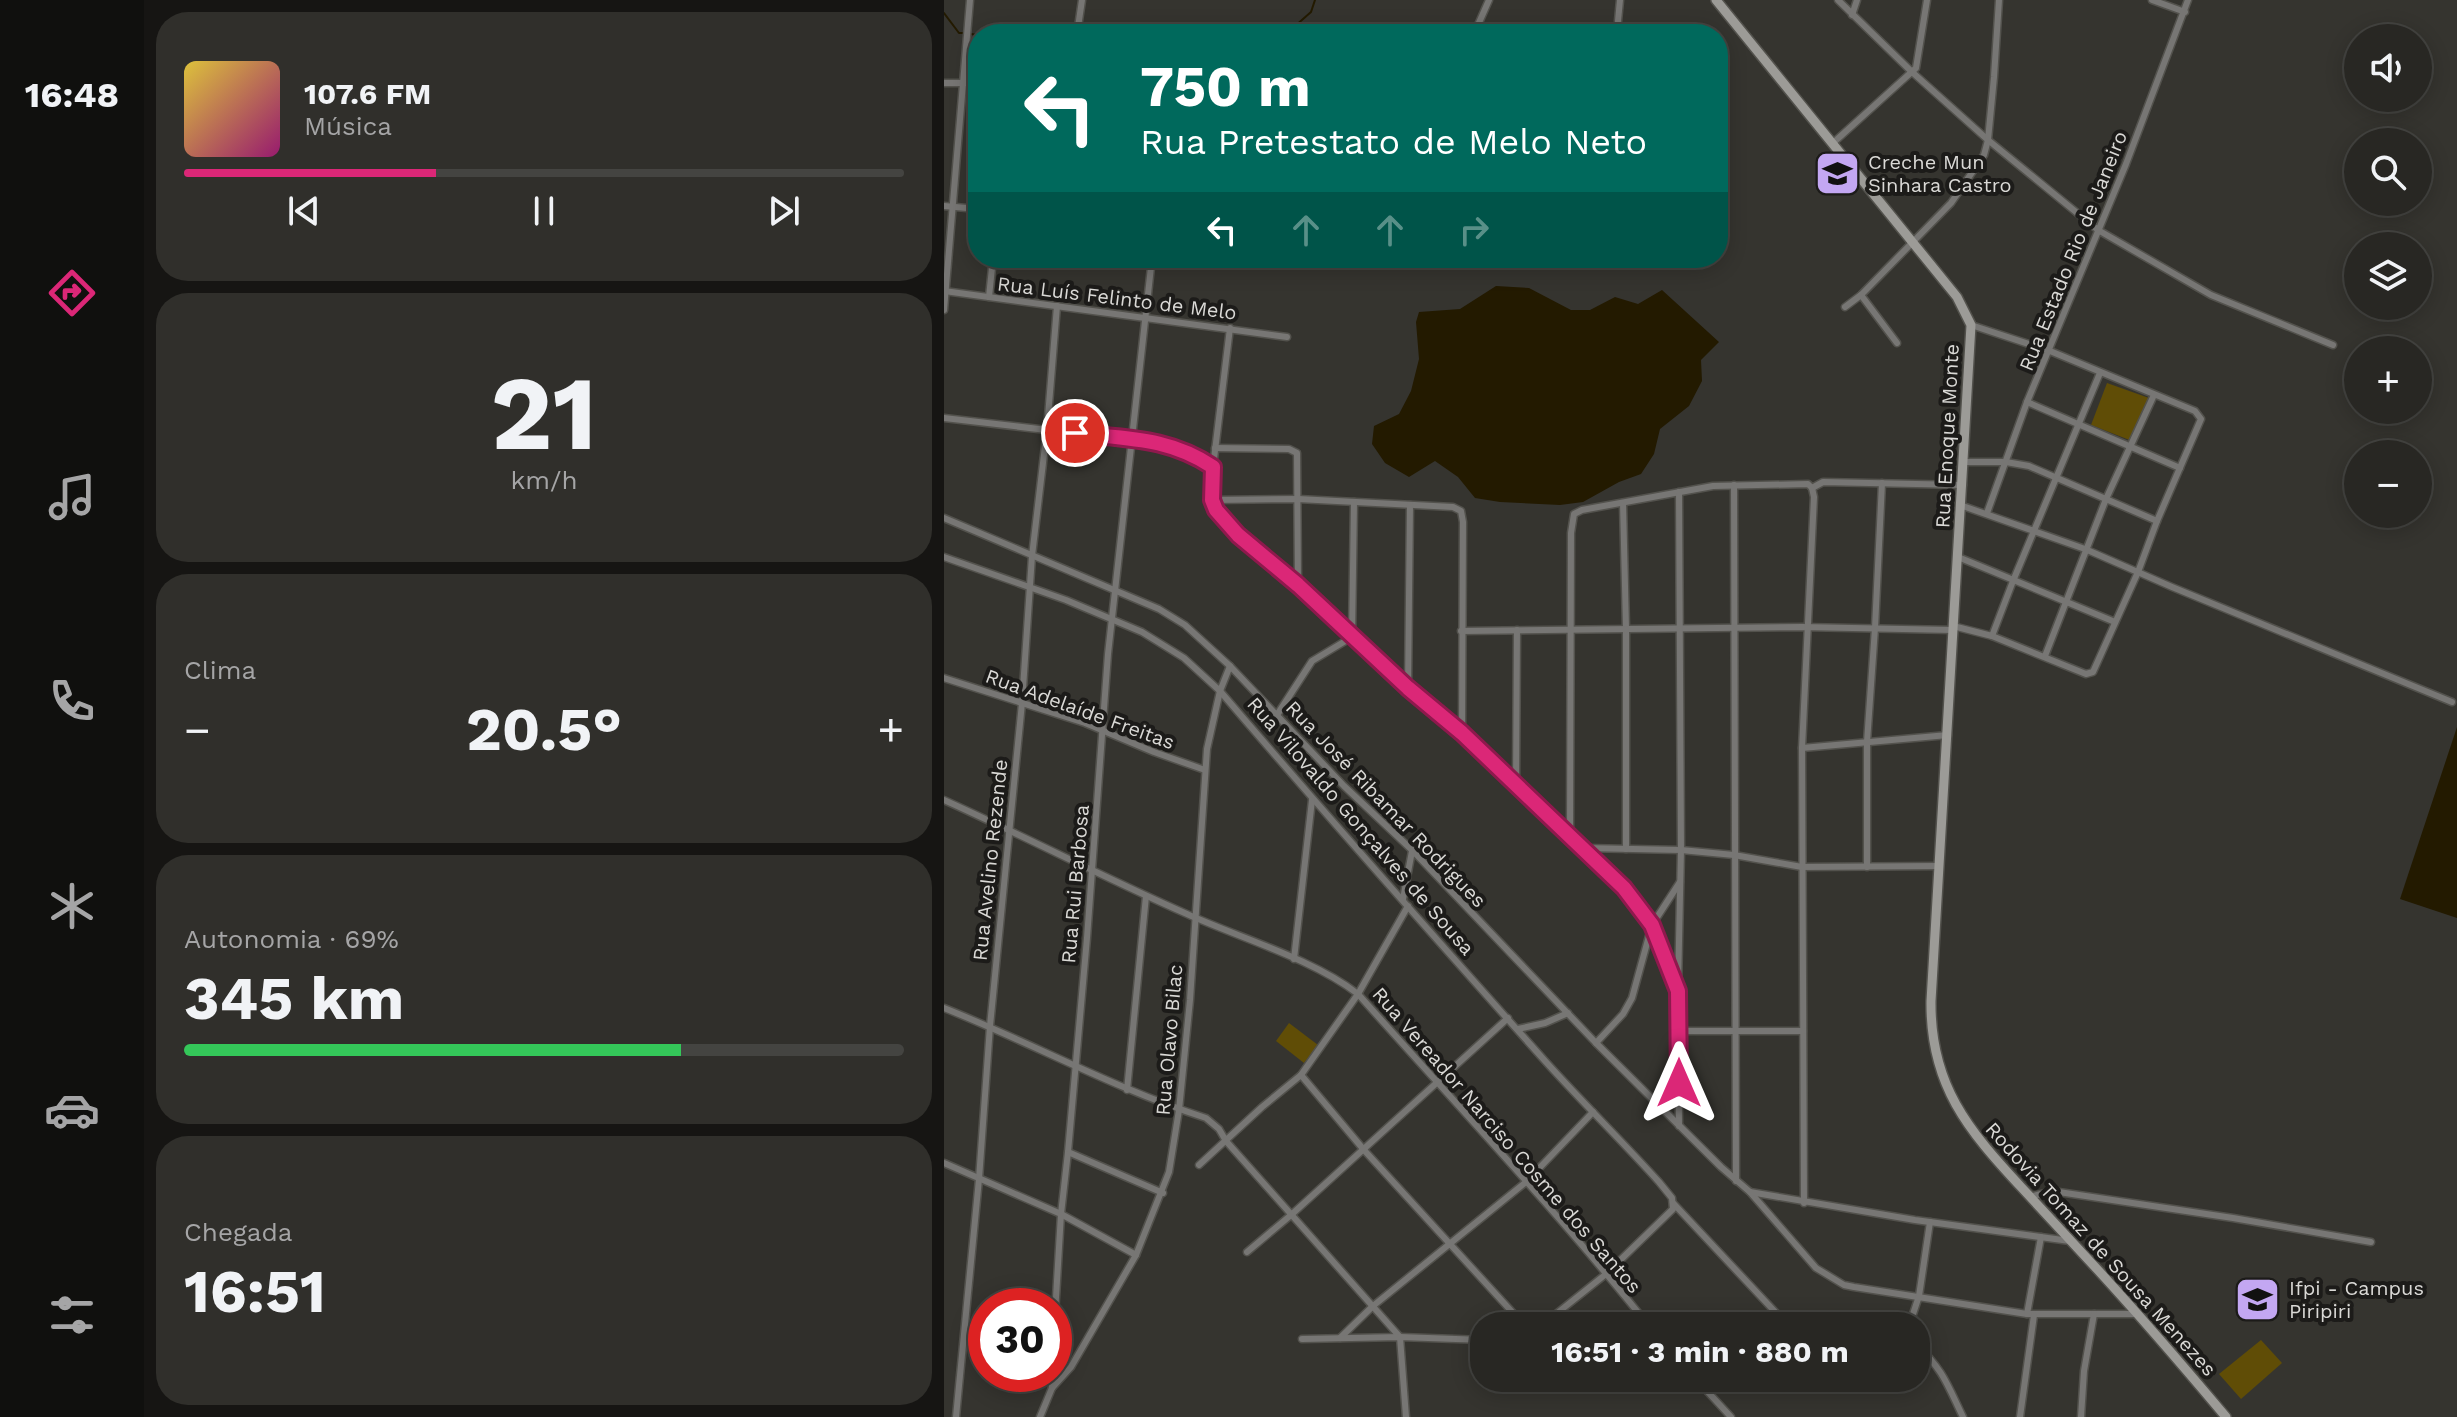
<!DOCTYPE html>
<html lang="pt">
<head>
<meta charset="utf-8">
<style>
	:root { --surface:#282723; --page:#302f2b; --text:#f1f3f6; --muted:#a5a5a6; --line:#444441; --accent:#db2777 }
	body { margin:0; font-family:"Work Sans",sans-serif; background:var(--page); color:var(--text); height:100vh; display:flex; flex-direction:column; font-size:30px; white-space:nowrap }
	* { box-sizing:border-box; margin:0 }
	p { font-size:26px; color:var(--muted) }
	.icon { flex:none; width:44px; height:44px; fill:none; stroke:currentColor; stroke-width:2; stroke-linecap:round; stroke-linejoin:round }
	.map { position:relative; flex:1; overflow:hidden }
	.sheet { display:flex; flex-direction:column; gap:12px; padding:12px; background:#161513; width:800px }
	.sheet>* { flex:none }
	.guide { position:absolute; left:24px; top:24px; width:760px; height:244px; border-radius:32px; box-shadow:0 4px 20px #0003,0 0 0 2px var(--line); background:#00695c; color:#fff; overflow:hidden }
	.controls { position:absolute; left:1400px; top:24px; display:grid; gap:16px }
	.controls a { display:grid; place-items:center; width:88px; height:88px; border-radius:50%; background:var(--surface); box-shadow:0 4px 20px #0003,0 0 0 2px var(--line); font-size:40px }
	.speed { position:absolute; left:24px; top:1288px; display:flex; gap:16px; font-size:40px; font-weight:700; text-align:center }
	.speed>* { display:grid; place-content:center; width:104px; height:104px; border-radius:50%; background:var(--surface); box-shadow:0 4px 20px #0003,0 0 0 2px var(--line); line-height:1 }
	.speed .limit { border:12px solid #d22; background:#fff; color:#111 }
	.pin { position:absolute; display:grid; place-items:center; width:68px; height:68px; color:#fff; margin:-34px; border:4px solid #fff; border-radius:50%; box-shadow:0 2px 8px #0007 }
	.me { position:absolute; width:88px; margin:-44px; rotate:0deg; stroke-linejoin:round; filter:drop-shadow(0 0 6px #0008) }
	.turn { display:flex; align-items:center; gap:28px; height:168px; padding:0 40px; font-size:36px }
	.turn .icon { width:104px; height:104px; stroke-width:2.5 }
	.turn b { display:block; font-size:56px; line-height:68px }
	.lanes { display:flex; align-items:center; height:76px; padding:0 40px; background:#0003; justify-content:center; gap:40px; direction:ltr }
	.lanes .off { opacity:.35 }
	.big { font-size:60px; font-weight:700; line-height:1.1 }
	.sheet .widget { flex:1; display:flex; flex-direction:column; justify-content:center; gap:12px; min-width:0; padding:0 28px; border-radius:32px; background:var(--page) }
	.sheet .dial { align-items:center; gap:0 }
	.dial b { font-size:104px; line-height:1 }
	.song { display:flex; align-items:center; gap:24px }
	.cover { width:96px; height:96px; border-radius:12px; background:linear-gradient(135deg,hsl(50 70% 55%),hsl(320 70% 35%)) }
	.played { height:8px; border-radius:4px; background:linear-gradient(90deg,var(--accent) 35%,var(--line) 35%) }
	.keys { display:flex; justify-content:space-around; direction:ltr }
	.heat { display:flex; justify-content:space-between; align-items:center; font-size:44px; direction:ltr }
	.charge { height:12px; border-radius:6px; background:linear-gradient(90deg,#34c759 69%,var(--line) 0) }
	.trip { position:absolute; left:526px; top:1312px; width:460px; height:80px; border-radius:32px; background:var(--surface); box-shadow:0 4px 20px #0003,0 0 0 2px var(--line); font-weight:700; line-height:80px; text-align:center }
	main { display:flex; flex:1; min-height:0 }
	.tab-bar { display:flex; flex-direction:column; width:144px; justify-content:space-around; align-items:center; background:#10100e; color:var(--muted) }
	.tab-bar .icon { width:56px; height:56px }
	.tab-bar .current { color:var(--accent) }
	.tab-bar b { font-size:36px; color:var(--text) }
	.map>svg:first-child { display:block }
	.green { fill:#604d06 }
	.water { fill:#231a00 }
	.lines { fill:none; stroke-linecap:round; stroke-linejoin:round }
	.stream { stroke:#231a00; stroke-width:2 }
	.minor-casing { stroke:#53524d; stroke-width:9 }
	.secondary-casing { stroke:#53524d; stroke-width:12 }
	.minor { stroke:#777674; stroke-width:6 }
	.secondary { stroke:#9c9b97; stroke-width:9 }
	.route-casing { stroke:#8e194d; stroke-width:20 }
	.route { stroke:#db2777; stroke-width:14 }
	.labels { text-anchor:middle; dominant-baseline:central; stroke-width:8; stroke-linejoin:round; paint-order:stroke }
	.poi-label { font-size:20px; fill:#dad9d6; stroke:#1c1b19; text-anchor:start }
	.street-label { font-size:20px; fill:#dad9d6; stroke:#1c1b19 }
</style>
</head>
<body>
<main>
<nav class="tab-bar">
<b>16:48</b>
<svg class="icon current" aria-label="directions" viewBox="0 0 24 24"><path d="M12 3l9 9-9 9-9-9zM9 14v-3h6M13 9l2 2-2 2"/></svg>
<svg class="icon" aria-label="music" viewBox="0 0 24 24"><path d="M9 18V5l10-2v13"/><circle cx="6" cy="18" r="3"/><circle cx="16" cy="16" r="3"/></svg>
<svg class="icon" aria-label="phone" viewBox="0 0 24 24"><path d="M5 4h4l2 5-3 2q2 4 5 5l2-3 5 2v4C11 20 4 13 5 4z"/></svg>
<svg class="icon" aria-label="climate" viewBox="0 0 24 24"><path d="M12 3v18M4 7l16 10M4 17L20 7"/></svg>
<svg class="icon" aria-label="car" viewBox="0 0 24 24"><path d="M5 17H2v-5l4-1 3-4h7l3 4 3 1v5h-3M9 17h6M6 11h13"/><circle cx="7" cy="17" r="2"/><circle cx="17" cy="17" r="2"/></svg>
<svg class="icon" aria-label="filters" viewBox="0 0 24 24"><path d="M4 7h16M4 17h16"/><circle cx="9" cy="7" r="2"/><circle cx="15" cy="17" r="2"/></svg>
</nav>
<section class="sheet">
<div class="widget">
<div class="song"><i class="cover"></i><div><b>107.6 FM</b><p>Música</p></div></div>
<div class="played"></div>
<div class="keys"><svg class="icon" aria-label="previous" viewBox="0 0 24 24"><path d="M18 5L8 12l10 7zM5 5v14"/></svg><svg class="icon" aria-label="pause" viewBox="0 0 24 24"><path d="M8 5v14M16 5v14"/></svg><svg class="icon" aria-label="next" viewBox="0 0 24 24"><path d="M6 5l10 7-10 7zM19 5v14"/></svg></div>
</div>
<div class="widget dial"><b>21</b><p>km/h</p></div>
<div class="widget"><p>Clima</p>
<div class="heat"><a>−</a><b class="big">20.5°</b><a>+</a></div>
</div>
<div class="widget"><p>Autonomia · 69%</p><b class="big">345 km</b><div class="charge"></div></div>
<div class="widget"><p>Chegada</p><b class="big">16:51</b></div>
</section>
<div class="map">
<svg width="1513" height="1417" viewBox="0 0 1513 1417">
	<rect width="100%" height="100%" fill="#35342f"/>
	<g class="green">
		<polygon points="1163,383 1205,398 1188,441 1147,425"/>
		<polygon points="345,1023 374,1045 360,1063 332,1041"/>
		<polygon points="1317,1340 1338,1363 1297,1399 1275,1374"/>
	</g>
	<g class="water">
		<polygon points="552,286 585,288 627,310 646,310 671,297 694,304 718,290 775,342 757,360 758,381 745,406 716,429 710,454 697,474 675,482 639,502 616,505 556,502 531,498 514,477 491,461 465,477 441,463 428,444 430,426 455,414 467,391 475,359 472,322 475,312 516,309"/>
		<polygon points="1513,727 1513,918 1456,899"/>
	</g>
	<g class="lines">
		<g class="stream">
			<polyline points="0,13 15,33 21,33"/>
			<polyline points="27,34 34,35"/>
			<polyline points="40,34 65,30 74,34"/>
			<polyline points="342,34 367,12 371,0"/>
		</g>
		<defs>
			<g id="minor">
				<polyline points="894,0 968,72 1044,140 1154,230 1267,295 1389,345"/>
				<polyline points="1208,0 1241,12"/>
				<polyline points="908,15 913,0"/>
				<polyline points="674,21 676,0"/>
				<polyline points="133,34 138,0"/>
				<polyline points="530,34 545,0"/>
				<polyline points="0,83 34,83"/>
				<polyline points="889,143 972,68 983,0"/>
				<polyline points="0,206 34,209"/>
				<polyline points="0,291 343,337"/>
				<polyline points="917,295 953,343"/>
				<polyline points="45,297 49,258"/>
				<polyline points="901,307 917,295 1007,203 1040,155 1044,140 1050,77 1055,0"/>
				<polyline points="0,310 26,0"/>
				<polyline points="286,328 269,467 268,500 272,510 294,535 354,585 464,688 518,733 572,787 626,835 680,888 708,925 734,991 735,1126"/>
				<polyline points="1083,402 1236,468"/>
				<polyline points="0,418 215,443 241,450 269,467"/>
				<polyline points="271,448 345,449 353,453 354,585"/>
				<polyline points="1020,462 1062,462 1085,466 1213,521"/>
				<polyline points="790,485 792,1181"/>
				<polyline points="868,488 879,482 1019,485"/>
				<polyline points="268,500 354,499 509,507 517,511 519,522 518,732"/>
				<polyline points="679,503 682,628 682,849"/>
				<polyline points="1016,505 1141,549 1228,587 1508,702"/>
				<polyline points="1043,513 1083,402 1182,164 1244,0"/>
				<polyline points="0,518 215,609 241,625 286,666 400,786 468,850 652,1043 777,1167 806,1192 872,1268 900,1285 910,1287 1083,1314 1192,1314"/>
				<path d="M0 557 122 600 198 632 240 658 276 691C383 816 492 939 602 1062 639 1103 678 1141 715 1182L728 1198 729 1209 662 1274 597 1326"/>
				<polyline points="1014,557 1171,622"/>
				<polyline points="1009,626 1048,636 1142,674 1149,672 1194,572 1213,521 1257,419 1251,411 1106,351 1027,325"/>
				<polyline points="517,631 858,627 1009,630"/>
				<polyline points="1048,636 1069,581 1156,373"/>
				<polyline points="408,637 410,502"/>
				<polyline points="1101,656 1162,499 1210,395"/>
				<polyline points="0,678 141,723 210,752 261,770"/>
				<polyline points="464,688 466,505"/>
				<polyline points="333,715 368,661 408,637"/>
				<polyline points="858,748 1004,735"/>
				<polyline points="572,787 573,630"/>
				<path d="M0 800C82 837 161 878 243 914 296 938 369 959 414 994 512 1104 613 1211 705 1326"/>
				<polyline points="626,835 627,533 630,514 638,510 769,486 864,484 868,488 870,497 858,748 860,1203"/>
				<polyline points="640,848 737,850 790,855 858,867 995,866"/>
				<polyline points="923,867 923,742 931,628 938,483"/>
				<polyline points="459,899 468,851"/>
				<polyline points="350,959 368,800"/>
				<polyline points="734,987 737,850 735,492"/>
				<path d="M0 1008C88 1043 171 1089 262 1118L275 1129 282 1141 456 1337 462 1417"/>
				<polyline points="574,1029 601,1023 624,1013"/>
				<polyline points="735,1031 859,1031"/>
				<polyline points="652,1043 679,1014 688,998 708,925 736,882"/>
				<polyline points="357,1075 420,1150 581,1326"/>
				<polyline points="183,1090 202,896"/>
				<polyline points="124,1152 219,1193"/>
				<polyline points="0,1163 117,1214 192,1255"/>
				<polyline points="255,1165 318,1107 357,1075 414,994 464,906"/>
				<polyline points="806,1192 971,1220 1126,1241"/>
				<polyline points="1086,1197 1108,1191 1289,1218 1427,1242"/>
				<polyline points="729,1203 835,1316 833,1323 827,1326 809,1326"/>
				<polyline points="303,1252 347,1215 564,1018"/>
				<polyline points="1083,1314 1097,1237"/>
				<polyline points="965,1326 975,1296 986,1222"/>
				<polyline points="110,1331 117,1214 124,1152 143,938 164,654 208,258"/>
				<polyline points="396,1338 429,1306 582,1182 649,1112"/>
				<polyline points="358,1339 456,1337 540,1340"/>
				<path d="M972 1344C1000 1371 1003 1384 1019 1417"/>
				<polyline points="751,1378 787,1417"/>
				<polyline points="108,1388 127,1367 192,1255 225,1172 235,1110 246,1000 263,749 276,691 286,666"/>
				<polyline points="12,1417 35,1179 46,1026 78,703 88,556 103,429 113,306"/>
				<polyline points="96,1417 108,1388 108,1374"/>
				<polyline points="1076,1417 1090,1315"/>
				<polyline points="1137,1417 1140,1371 1150,1314"/>
			</g>
			<path id="secondary" d="M772 0 1013 297 1027 325 987 1001C986 1085 1024 1130 1078 1188 1103 1215 1128 1242 1153 1269 1197 1317 1240 1367 1282 1417"/>
		</defs>
		<use href="#minor" class="minor-casing"/>
		<use href="#secondary" class="secondary-casing"/>
		<use href="#minor" class="minor"/>
		<use href="#secondary" class="secondary"/>
	</g>
	<g class="lines">
		<defs>
			<path id="route" d="M131 433C182 439 224 437 269 467L268 500 272 510 294 535 354 585 464 688 518 733 680 888 708 925 734 991 735 1083"/>
		</defs>
		<use href="#route" class="route-casing"/>
		<use href="#route" class="route"/>
	</g>
	<defs>
		<symbol id="school-square" viewBox="-11 -11 22 22"><rect x="-9" y="-9" width="18" height="18" rx="4" fill="#c3a7f2" stroke="#1c1b19"/><path d="M0-5L7-2L0 1L-7-2ZM-4 1L0 2.5L4 1V4Q0 6-4 4Z" fill="#111"/></symbol>
		<symbol id="university-square" viewBox="-11 -11 22 22"><rect x="-9" y="-9" width="18" height="18" rx="4" fill="#c3a7f2" stroke="#1c1b19"/><path d="M0-5L7-2L0 1L-7-2ZM-4 1L0 2.5L4 1V4Q0 6-4 4Z" fill="#111"/></symbol>
	</defs>
	<g fill-rule="evenodd">
		<use href="#school-square" x="868" y="148" width="51" height="51"/>
		<use href="#university-square" x="1288" y="1274" width="51" height="51"/>
	</g>
	<g class="labels">
		<g class="poi-label">
			<text x="924" y="162">Creche Mun<tspan x="924" dy="23">Sinhara Castro</tspan></text>
			<text x="1345" y="1288">Ifpi - Campus<tspan x="1345" dy="23">Piripiri</tspan></text>
		</g>
		<g class="street-label">
			<text transform="translate(1129 251) rotate(-68)">Rua Estado Rio de Janeiro</text>
			<text transform="translate(173 298) rotate(7)">Rua Luís Felinto de Melo</text>
			<text transform="translate(1003 436) rotate(-87)">Rua Enoque Monte</text>
			<text transform="translate(136 709) rotate(20)">Rua Adelaíde Freitas</text>
			<text transform="translate(442 804) rotate(46)">Rua José Ribamar Rodrigues</text>
			<text transform="translate(417 826) rotate(49)">Rua Vilovaldo Gonçalves de Sousa</text>
			<text transform="translate(46 860) rotate(-84)">Rua Avelino Rezende</text>
			<text transform="translate(131 884) rotate(-85)">Rua Rui Barbosa</text>
			<text transform="translate(225 1040) rotate(-85)">Rua Olavo Bilac</text>
			<text transform="translate(563 1140) rotate(49)">Rua Vereador Narciso Cosme dos Santos</text>
			<text transform="translate(1157 1249) rotate(48)">Rodovia Tomaz de Sousa Menezes</text>
		</g>
	</g>
</svg>
<div class="controls">
<a><svg class="icon" aria-label="sound" viewBox="0 0 24 24"><path d="M4 9h4l5-4v14l-5-4H4zM17 9q2 3 0 6"/></svg></a>
<a><svg class="icon" aria-label="search" viewBox="0 0 24 24"><circle cx="10" cy="10" r="6"/><path d="M15 15l6 6"/></svg></a>
<a><svg class="icon" aria-label="layers" viewBox="0 0 24 24"><path d="M12 4l9 5-9 5-9-5zM3 14l9 5 9-5"/></svg></a>
<a>+</a>
<a>−</a>
</div>
<div class="speed"><div class="limit">30</div></div>
<div class="pin" style="left:131px;top:433px;background:#d93025"><svg class="icon" aria-label="arrive" viewBox="0 0 24 24"><path d="M6 21V4h12l-3 4 3 4H6"/></svg></div>
<svg class="me" style="left:735px;top:1083px" viewBox="-20 -20 40 40"><path d="M0-17L14 15 0 8-14 15z" fill="#db2777" stroke="#fff" stroke-width="4"/></svg>
<div class="trip">16:51 · 3 min · 880 m</div>
<div class="guide">
<div class="turn"><svg class="icon" aria-label="left" viewBox="0 0 24 24"><path d="M17 20v-9H6M10 6l-5 5 5 5"/></svg><div><b>750 m</b>Rua Pretestato de Melo Neto</div></div>
<div class="lanes"><svg class="icon" aria-label="left" viewBox="0 0 24 24"><path d="M17 20v-9H6M10 6l-5 5 5 5"/></svg><svg class="icon off" aria-label="ahead" viewBox="0 0 24 24"><path d="M12 20V5M6 11l6-6 6 6"/></svg><svg class="icon off" aria-label="ahead" viewBox="0 0 24 24"><path d="M12 20V5M6 11l6-6 6 6"/></svg><svg class="icon off" aria-label="right" viewBox="0 0 24 24"><path d="M7 20v-9h11M14 6l5 5-5 5"/></svg></div>
</div>
</div>
</main>
</body>
</html>
